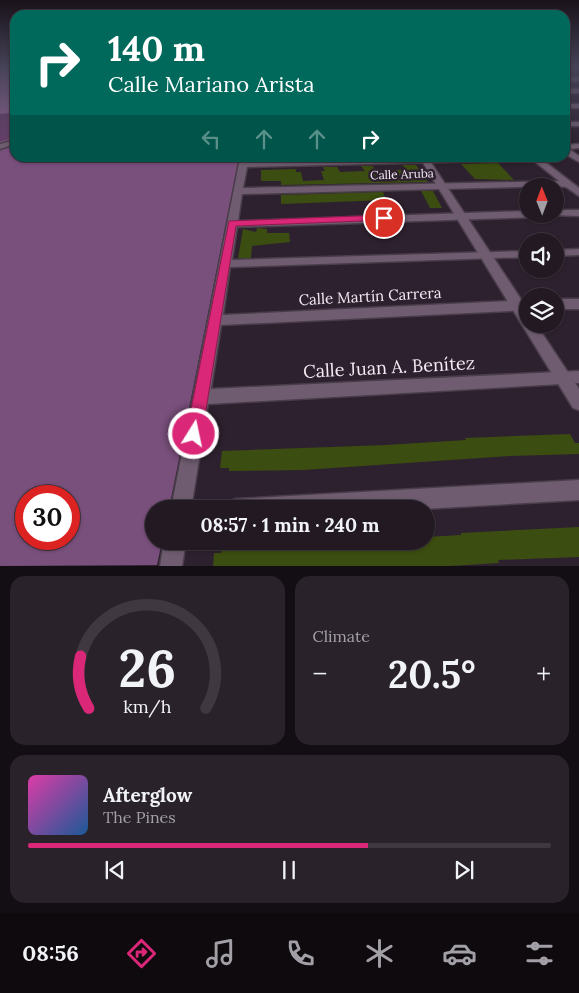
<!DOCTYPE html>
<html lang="en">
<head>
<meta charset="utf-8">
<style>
	:root { --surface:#221923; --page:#2a222b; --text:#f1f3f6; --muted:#a2a0a6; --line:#3f3841; --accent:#db2777 }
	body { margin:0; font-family:Lora,serif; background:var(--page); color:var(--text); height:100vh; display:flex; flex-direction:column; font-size:19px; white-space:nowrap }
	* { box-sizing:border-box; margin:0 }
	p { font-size:16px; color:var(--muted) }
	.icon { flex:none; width:28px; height:28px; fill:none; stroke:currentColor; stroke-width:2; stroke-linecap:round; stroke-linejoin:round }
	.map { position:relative; height:566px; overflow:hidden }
	.side { display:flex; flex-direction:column; gap:10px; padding:10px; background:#130e13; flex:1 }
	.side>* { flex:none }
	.hud { position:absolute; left:10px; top:10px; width:560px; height:152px; border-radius:15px; box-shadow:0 1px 4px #0004,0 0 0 1px var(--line); background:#00695c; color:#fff; overflow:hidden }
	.needle { width:32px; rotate:359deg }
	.tools { position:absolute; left:519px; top:178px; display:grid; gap:10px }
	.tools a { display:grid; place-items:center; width:45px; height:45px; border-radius:50%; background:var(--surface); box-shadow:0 1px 4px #0004,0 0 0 1px var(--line); font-size:25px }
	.speed { position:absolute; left:15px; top:485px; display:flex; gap:10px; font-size:25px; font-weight:700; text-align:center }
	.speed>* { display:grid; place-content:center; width:65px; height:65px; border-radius:50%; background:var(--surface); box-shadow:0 1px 4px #0004,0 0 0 1px var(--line); line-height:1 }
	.speed .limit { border:8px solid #d22; background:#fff; color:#111 }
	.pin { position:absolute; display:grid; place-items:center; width:42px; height:42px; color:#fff; margin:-21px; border:2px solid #fff; border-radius:50%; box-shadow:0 1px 5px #0007 }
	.me { position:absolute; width:55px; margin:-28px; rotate:10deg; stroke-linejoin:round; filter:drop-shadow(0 0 4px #0008) }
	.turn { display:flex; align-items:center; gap:18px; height:105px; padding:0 15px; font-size:22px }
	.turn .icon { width:65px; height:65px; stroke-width:2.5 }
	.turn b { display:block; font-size:35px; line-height:42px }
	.lanes { display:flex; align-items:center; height:48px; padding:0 15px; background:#0003; justify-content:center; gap:25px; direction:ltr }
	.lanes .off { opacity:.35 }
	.big { font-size:38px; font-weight:700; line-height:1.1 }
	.side .card { flex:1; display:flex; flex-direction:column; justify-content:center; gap:8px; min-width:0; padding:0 18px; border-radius:15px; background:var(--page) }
	.side .dial { align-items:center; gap:0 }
	.dial svg { height:130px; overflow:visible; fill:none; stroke:var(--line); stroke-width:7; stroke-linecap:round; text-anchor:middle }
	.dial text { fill:var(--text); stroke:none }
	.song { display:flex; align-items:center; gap:15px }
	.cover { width:60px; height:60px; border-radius:8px; background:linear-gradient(135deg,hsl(320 70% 55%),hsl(210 70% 35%)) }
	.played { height:5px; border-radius:2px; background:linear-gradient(90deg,var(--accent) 65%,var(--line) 65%) }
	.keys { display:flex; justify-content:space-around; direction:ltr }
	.heat { display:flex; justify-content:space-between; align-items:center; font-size:28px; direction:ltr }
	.side .tiles { flex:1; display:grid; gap:10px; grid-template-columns:1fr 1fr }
	.card:last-child { grid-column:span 2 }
	.trip { position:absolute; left:145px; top:500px; width:290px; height:50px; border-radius:25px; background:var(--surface); box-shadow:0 1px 4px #0004,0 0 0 1px var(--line); font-weight:700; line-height:50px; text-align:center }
	.menu { display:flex; height:80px; justify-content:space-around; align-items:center; background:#0e0a0e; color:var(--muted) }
	.menu .icon { width:35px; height:35px }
	.menu .selected { color:var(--accent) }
	.menu b { font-size:22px; color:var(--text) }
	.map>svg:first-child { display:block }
	.green { fill:#663e69 }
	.forest { fill:#794f7c; fill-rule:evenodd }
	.water { fill:#8d6291 }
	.building { fill:#3b4d10 }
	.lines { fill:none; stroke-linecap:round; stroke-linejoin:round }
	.minor-casing { stroke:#4a3d4a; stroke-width:3 }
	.tertiary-casing { stroke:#4a3d4a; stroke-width:3 }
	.minor { fill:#6f5c70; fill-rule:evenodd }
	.tertiary { fill:#6f5c70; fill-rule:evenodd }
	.route { fill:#db2777; stroke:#8e194d }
	.labels { text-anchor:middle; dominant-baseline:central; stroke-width:5; stroke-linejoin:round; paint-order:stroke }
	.far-street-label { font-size:12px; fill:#f3eaf3; stroke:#2e212f }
	.street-label { font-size:15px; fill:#f3eaf3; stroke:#2e212f }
	.near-street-label { font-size:18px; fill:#f3eaf3; stroke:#2e212f }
</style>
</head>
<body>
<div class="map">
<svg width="579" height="566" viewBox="0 0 579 566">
	<rect width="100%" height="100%" fill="#2e212f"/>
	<polygon class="green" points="15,113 15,137 0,141 0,114"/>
	<path class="forest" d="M15 137V158H239L169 509H154V541H162L157 565 0 566V141ZM26 496H69V539H26Z"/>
	<polygon class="water" points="0,67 15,67 15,113 0,114"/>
	<g class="building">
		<polygon points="498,163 514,180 475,179 461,164"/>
		<polygon points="403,165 416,165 428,182 281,185 281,181 261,181 261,170 296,169 296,172 301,172 303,181 324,180 321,171 325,171 323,167 337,167 340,172 365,171 361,166 372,166 377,170 405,170"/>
		<polygon points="421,191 433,191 442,208 430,208"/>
		<polygon points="383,192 386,200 281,204 281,195"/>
		<polygon points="257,228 267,229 267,233 289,233 290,242 252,246 251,258 238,258 243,229 256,232"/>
		<polygon points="570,434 575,443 579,443 579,454 510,456 303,470 229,471 229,468 220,468 222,451 386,445 466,440 465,438"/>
		<polygon points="579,527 579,557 498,560 499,563 450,566 213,566 214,553 221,553 221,548 344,543 343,541 426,541 426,537 461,535 461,533"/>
	</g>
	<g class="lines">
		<defs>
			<g id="minor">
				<rect x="565" y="67" width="14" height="2"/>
				<rect x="565" y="77" width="14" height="4"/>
				<rect x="565" y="89" width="14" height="4"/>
				<rect x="565" y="122" width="14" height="4"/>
				<polygon points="15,140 15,144 0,149 0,144"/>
				<polygon points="579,144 579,148 569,149 579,156 579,162 565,154 565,145"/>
				<path d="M240 158H248L247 162 540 158 579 188V196L566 187 555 186 242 194 238 221 528 211V214H545L540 217 237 227 232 260 528 251V257L230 267 223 315 528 300V310L221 325 211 389 579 371V383L208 404 191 509H171ZM533 160 559 181 243 188 247 167Z"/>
				<polygon points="555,210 579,210 579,216 551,215 551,214 555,214"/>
				<polygon points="579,249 579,255 555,256 555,250"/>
				<rect x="555" y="299" width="24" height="10"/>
				<polygon points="579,480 579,500 423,509 226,509 229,502 236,499"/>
				<polygon points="164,541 186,541 182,566 160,566"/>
			</g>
			<g id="tertiary">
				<rect x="565" y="104" width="14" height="4"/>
				<polygon points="420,158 428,158 528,310 528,324 536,324 579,389 579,410 573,408"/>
			</g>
		</defs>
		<use href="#minor" class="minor-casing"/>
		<use href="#tertiary" class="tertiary-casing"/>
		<use href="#minor" class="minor"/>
		<use href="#tertiary" class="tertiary"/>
	</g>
	<linearGradient id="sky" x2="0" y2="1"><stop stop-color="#19121a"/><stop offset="0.46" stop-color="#464358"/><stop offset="1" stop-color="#464358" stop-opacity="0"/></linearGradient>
	<rect width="579" height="146" fill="url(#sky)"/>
	<polygon class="route" points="384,215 388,218 387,220 236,226 202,434 200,439 194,442 188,439 186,434 229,221"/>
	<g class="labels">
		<g class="far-street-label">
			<text transform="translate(402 174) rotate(-2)">Calle Aruba</text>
		</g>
		<g class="street-label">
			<text transform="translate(370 296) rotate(-3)">Calle Martín Carrera</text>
		</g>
		<g class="near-street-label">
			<text transform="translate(389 367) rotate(-3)">Calle Juan A. Benítez</text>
		</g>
	</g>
</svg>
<div class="tools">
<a><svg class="needle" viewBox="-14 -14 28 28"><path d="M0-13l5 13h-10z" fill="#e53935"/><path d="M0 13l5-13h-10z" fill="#a2a0a6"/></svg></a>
<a><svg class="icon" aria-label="sound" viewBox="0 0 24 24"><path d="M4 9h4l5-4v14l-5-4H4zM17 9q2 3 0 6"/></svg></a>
<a><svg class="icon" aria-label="layers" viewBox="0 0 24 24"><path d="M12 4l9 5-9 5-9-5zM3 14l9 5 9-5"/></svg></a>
</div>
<div class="speed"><div class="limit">30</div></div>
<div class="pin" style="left:384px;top:218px;background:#d93025"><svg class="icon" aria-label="arrive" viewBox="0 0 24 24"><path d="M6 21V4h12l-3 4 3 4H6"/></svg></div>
<svg class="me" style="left:194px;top:434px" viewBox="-20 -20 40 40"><circle r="17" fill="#db2777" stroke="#fff" stroke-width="3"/><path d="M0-11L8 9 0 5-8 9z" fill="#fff"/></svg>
<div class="trip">08:57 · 1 min · 240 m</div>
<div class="hud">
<div class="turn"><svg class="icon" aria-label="right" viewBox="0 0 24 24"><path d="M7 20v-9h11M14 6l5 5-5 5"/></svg><div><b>140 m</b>Calle Mariano Arista</div></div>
<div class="lanes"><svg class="icon off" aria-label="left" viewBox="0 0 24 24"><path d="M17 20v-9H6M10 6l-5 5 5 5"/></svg><svg class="icon off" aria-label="ahead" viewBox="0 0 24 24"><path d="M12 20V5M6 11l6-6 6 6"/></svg><svg class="icon off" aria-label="ahead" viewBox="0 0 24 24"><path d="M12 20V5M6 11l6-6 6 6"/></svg><svg class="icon" aria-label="right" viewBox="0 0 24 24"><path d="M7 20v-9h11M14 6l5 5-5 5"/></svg></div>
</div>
</div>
<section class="side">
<div class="tiles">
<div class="card dial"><svg viewBox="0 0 100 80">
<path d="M14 69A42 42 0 1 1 86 69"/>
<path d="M14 69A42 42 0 0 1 9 37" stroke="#db2777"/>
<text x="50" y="56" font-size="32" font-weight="700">26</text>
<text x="50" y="72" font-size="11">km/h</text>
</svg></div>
<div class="card"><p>Climate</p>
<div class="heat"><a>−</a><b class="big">20.5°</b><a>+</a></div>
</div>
<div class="card">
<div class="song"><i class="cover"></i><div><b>Afterglow</b><p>The Pines</p></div></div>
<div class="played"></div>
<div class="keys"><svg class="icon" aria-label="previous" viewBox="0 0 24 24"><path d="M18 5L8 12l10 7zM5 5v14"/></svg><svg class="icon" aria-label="pause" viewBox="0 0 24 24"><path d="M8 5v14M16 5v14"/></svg><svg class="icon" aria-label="next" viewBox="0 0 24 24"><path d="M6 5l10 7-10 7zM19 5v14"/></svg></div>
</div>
</div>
</section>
<nav class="menu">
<b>08:56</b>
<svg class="icon selected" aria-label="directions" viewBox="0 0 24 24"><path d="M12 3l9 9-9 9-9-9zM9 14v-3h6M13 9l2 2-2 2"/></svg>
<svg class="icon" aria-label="music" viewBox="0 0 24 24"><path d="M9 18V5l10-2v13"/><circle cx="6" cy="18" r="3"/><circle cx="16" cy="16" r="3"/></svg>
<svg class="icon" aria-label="phone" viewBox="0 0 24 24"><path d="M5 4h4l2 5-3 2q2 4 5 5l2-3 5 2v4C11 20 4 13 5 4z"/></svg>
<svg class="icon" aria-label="climate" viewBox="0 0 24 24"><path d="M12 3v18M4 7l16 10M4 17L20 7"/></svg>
<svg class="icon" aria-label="car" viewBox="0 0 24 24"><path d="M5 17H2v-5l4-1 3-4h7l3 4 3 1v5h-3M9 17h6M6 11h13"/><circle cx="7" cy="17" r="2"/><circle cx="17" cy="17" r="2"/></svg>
<svg class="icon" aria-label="filters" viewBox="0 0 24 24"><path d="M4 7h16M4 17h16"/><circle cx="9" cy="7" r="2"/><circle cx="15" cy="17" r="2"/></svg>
</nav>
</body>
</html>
